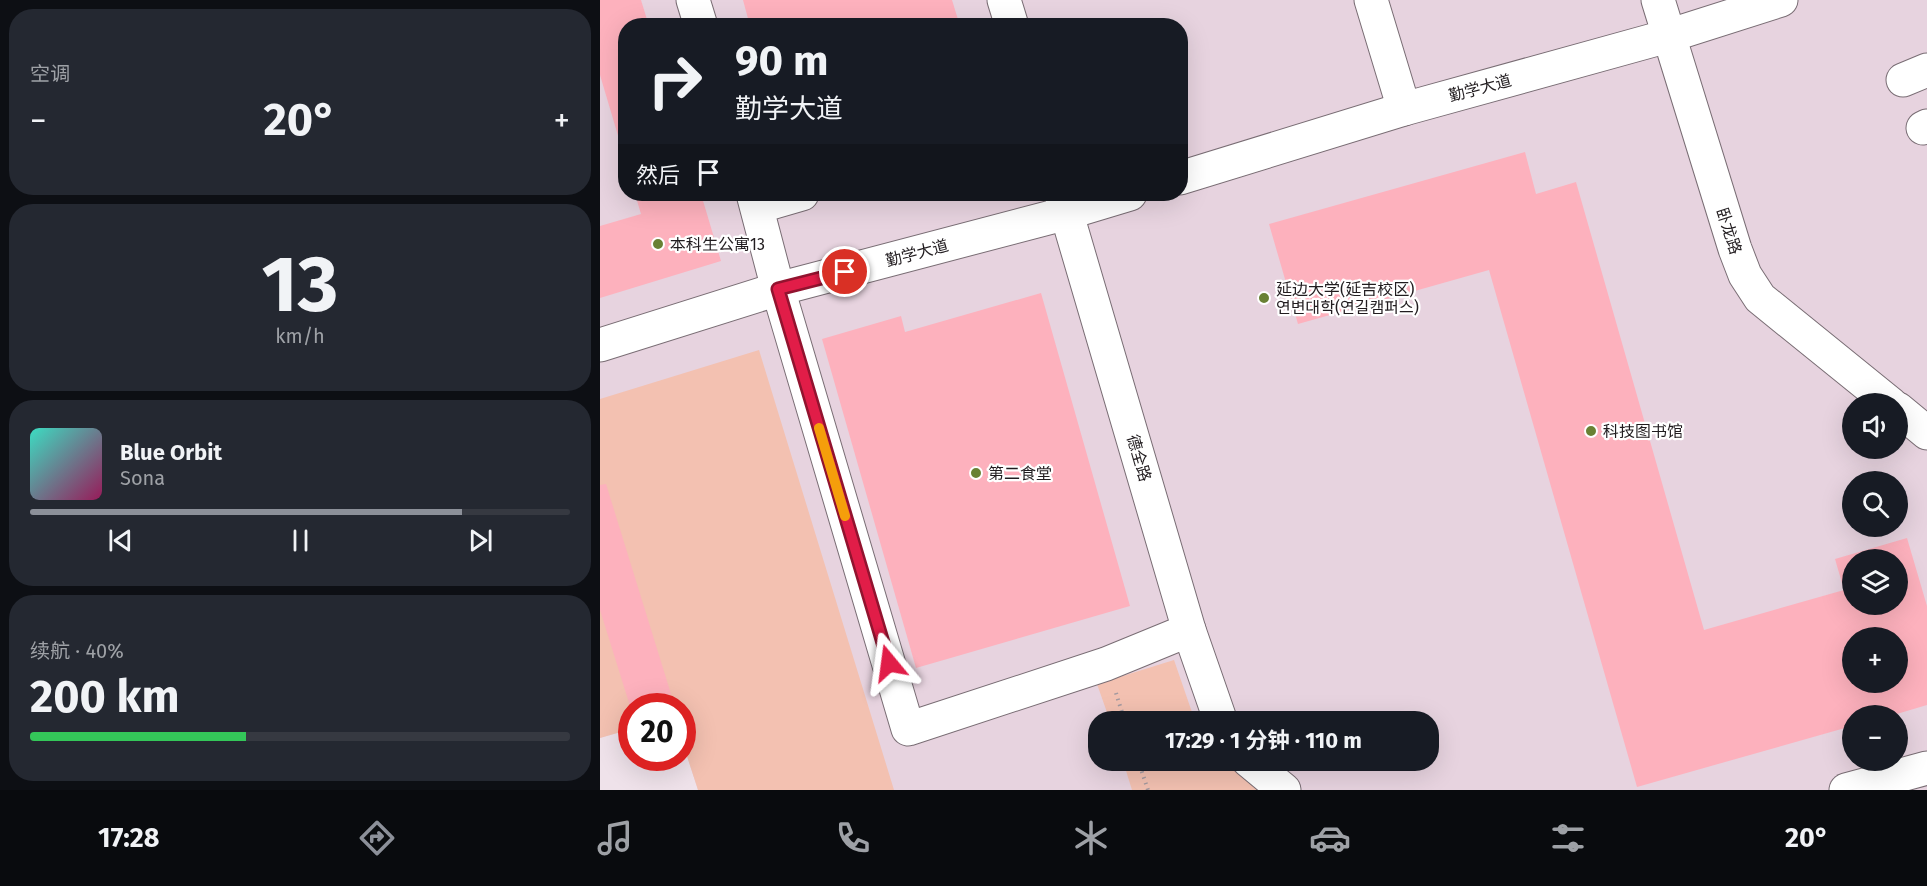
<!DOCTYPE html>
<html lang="zh">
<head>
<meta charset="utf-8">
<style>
	:root { --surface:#171b24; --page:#242831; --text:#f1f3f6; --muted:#9ea1a6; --line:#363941; --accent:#8c9099 }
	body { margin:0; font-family:"Fira Sans","Noto Sans SC","Noto Sans KR",sans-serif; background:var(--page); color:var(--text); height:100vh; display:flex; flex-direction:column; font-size:22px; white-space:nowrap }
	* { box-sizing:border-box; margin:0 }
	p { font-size:20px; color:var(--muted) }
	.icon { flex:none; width:33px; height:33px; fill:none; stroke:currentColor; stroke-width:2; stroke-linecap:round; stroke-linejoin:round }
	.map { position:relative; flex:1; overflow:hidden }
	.sheet { display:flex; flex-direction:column; gap:9px; padding:9px; background:#0d0f14; width:600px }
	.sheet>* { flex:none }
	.guide { position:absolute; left:18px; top:18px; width:570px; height:183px; border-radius:24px; box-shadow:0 6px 24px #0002; background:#171b24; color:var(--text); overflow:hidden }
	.tools { position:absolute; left:1242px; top:393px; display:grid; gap:12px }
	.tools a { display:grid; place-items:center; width:66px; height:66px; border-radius:50%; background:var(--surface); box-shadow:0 6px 24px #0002; font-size:30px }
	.speed { position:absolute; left:18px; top:693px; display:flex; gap:12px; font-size:30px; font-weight:700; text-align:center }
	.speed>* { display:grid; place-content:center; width:78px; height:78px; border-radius:50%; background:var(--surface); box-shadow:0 6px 24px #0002; line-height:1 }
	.speed .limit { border:9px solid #d22; background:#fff; color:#111 }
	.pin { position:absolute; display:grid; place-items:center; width:51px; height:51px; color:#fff; margin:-26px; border:3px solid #fff; border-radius:50%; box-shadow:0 2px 6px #0007 }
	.me { position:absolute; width:66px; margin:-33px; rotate:344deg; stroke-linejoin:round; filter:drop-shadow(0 0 4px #0008) }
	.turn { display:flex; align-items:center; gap:21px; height:126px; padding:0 18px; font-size:27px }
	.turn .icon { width:78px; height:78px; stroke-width:2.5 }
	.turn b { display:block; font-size:42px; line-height:51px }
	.then { display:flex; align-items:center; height:57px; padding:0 18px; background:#0003; gap:12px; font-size:22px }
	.big { font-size:45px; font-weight:700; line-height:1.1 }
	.sheet .tile { flex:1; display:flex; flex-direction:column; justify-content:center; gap:9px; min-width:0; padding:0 21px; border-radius:24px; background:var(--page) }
	.sheet .dial { align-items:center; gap:0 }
	.dial b { font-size:78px; line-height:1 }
	.song { display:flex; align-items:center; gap:18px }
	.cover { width:72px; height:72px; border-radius:9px; background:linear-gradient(135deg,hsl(170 70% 55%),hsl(330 70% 35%)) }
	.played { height:6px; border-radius:3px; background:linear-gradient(90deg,var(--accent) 80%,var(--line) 80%) }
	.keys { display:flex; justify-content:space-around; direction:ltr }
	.heat { display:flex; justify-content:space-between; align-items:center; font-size:33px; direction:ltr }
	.charge { height:9px; border-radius:4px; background:linear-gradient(90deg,#34c759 40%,var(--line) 0) }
	.trip { position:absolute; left:488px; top:711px; width:351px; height:60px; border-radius:24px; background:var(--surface); box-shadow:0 6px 24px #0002; font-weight:700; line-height:60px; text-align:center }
	.tab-bar { display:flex; height:96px; justify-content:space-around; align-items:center; background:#090b0e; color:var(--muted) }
	.tab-bar .icon { width:42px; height:42px }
	.tab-bar .active { color:var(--accent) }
	.tab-bar b { font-size:27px; color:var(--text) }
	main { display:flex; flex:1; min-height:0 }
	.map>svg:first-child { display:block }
	.built { fill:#e7d3df; fill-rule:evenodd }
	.green { fill:#f3c1b1 }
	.building { fill:#fdb1bd; fill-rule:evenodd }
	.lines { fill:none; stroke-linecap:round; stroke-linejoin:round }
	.minor-casing { stroke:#796d74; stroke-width:35 }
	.path { stroke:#a49aa0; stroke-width:4; stroke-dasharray:1.5 4.5; stroke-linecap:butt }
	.minor { stroke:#fff; stroke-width:33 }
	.route-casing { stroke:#92132f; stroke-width:15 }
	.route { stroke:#e11d48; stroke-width:10 }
	.slow { stroke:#f59e0b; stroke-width:10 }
	.poi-dot { fill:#698134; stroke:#fff; stroke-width:2 }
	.labels { text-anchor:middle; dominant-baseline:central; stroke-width:4.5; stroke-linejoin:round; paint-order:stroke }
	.street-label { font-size:16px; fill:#211c1f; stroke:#fff }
	.poi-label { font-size:16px; fill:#211c1f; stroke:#fff; text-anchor:start }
</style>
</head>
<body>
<main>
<section class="sheet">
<div class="tile"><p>空调</p>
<div class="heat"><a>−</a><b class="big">20°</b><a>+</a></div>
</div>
<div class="tile dial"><b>13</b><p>km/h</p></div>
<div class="tile">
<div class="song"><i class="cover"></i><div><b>Blue Orbit</b><p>Sona</p></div></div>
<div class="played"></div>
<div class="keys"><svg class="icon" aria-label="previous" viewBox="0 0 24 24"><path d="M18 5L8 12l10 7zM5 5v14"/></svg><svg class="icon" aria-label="pause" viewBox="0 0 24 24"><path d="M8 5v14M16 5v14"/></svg><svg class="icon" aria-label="next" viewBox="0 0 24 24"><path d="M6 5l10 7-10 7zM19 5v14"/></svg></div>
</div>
<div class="tile"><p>续航 · 40%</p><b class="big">200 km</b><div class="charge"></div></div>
</section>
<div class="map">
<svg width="1327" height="790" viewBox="0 0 1327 790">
	<rect width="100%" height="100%" fill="#efe2ea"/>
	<path class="built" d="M0 0H1327V790H98L83 744 82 706H32L31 729 0 738ZM26 26H580V194H26ZM1252 404H1298V448H1252ZM1252 482H1298V526H1252ZM1252 560H1298V604H1252ZM1252 638H1298V682H1252ZM1252 716H1298V760H1252ZM498 722H828V760H498Z"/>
	<g class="green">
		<polygon points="159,350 294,790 98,790 83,744 82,706 32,706 31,729 0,738 0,399"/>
		<polygon points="574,660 595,721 510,721 497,684"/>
		<polygon points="523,761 628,761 663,790 532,790"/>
	</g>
	<g class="building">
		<polygon points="0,0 41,0 49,26 26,26 26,139 19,139 0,75"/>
		<polygon points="143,0 352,0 360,26 150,26"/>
		<path d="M925 152 936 194 976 182 1104 630 1244 590 1235 559 1307 538 1327 606V705L1290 716H1252V726L1037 787 889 270 698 324 669 224ZM1252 560H1298V604H1252ZM1252 638H1298V682H1252Z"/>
		<polygon points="35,194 101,194 121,261 0,298 0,226 41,214"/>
		<polygon points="441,293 530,606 316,668 222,339 301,316 305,332"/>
		<polygon points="6,484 71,694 30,706 0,610 0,485"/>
	</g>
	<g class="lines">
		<defs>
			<g id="minor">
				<polyline points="93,0 101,26"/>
				<polyline points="404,0 412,26"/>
				<polyline points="771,0 804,109"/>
				<polyline points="1058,0 1135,249 1145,275 1160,298 1291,404"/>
				<polyline points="1303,80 1327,70"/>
				<polyline points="1323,128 1327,126"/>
				<polyline points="580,178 804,109 1068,36 1181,0"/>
				<polyline points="153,194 178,289 308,729 506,664 589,630"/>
				<polyline points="461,194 589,630 621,722"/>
				<polyline points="157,207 202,194"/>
				<polyline points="0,345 178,289 467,213 530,194"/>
				<polyline points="1298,409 1327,433"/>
				<polyline points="648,760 684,790"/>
				<polyline points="1246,790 1327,768"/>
			</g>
		</defs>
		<use href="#minor" class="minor-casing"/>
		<g class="path">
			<polyline points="516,693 525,722"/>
			<polyline points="538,760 548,790"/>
		</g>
		<use href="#minor" class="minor"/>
	</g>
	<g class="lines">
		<defs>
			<polyline id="route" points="245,272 178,289 289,663"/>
		</defs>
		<use href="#route" class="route-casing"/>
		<use href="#route" class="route"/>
		<polyline class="slow" points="219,428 245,516"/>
	</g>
	<g class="poi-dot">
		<circle cx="58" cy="244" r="6"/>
		<circle cx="664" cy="298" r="6"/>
		<circle cx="991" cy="431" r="6"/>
		<circle cx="376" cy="473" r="6"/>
	</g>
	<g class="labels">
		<g class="street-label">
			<text transform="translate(880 88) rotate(-15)">勤学大道</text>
			<text transform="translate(1129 231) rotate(72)">卧龙路</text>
			<text transform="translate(317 253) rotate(-15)">勤学大道</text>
			<text transform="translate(539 458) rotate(74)">德全路</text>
		</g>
		<g class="poi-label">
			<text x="70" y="244">本科生公寓13</text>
			<text x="676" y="289">延边大学(延吉校区)<tspan x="676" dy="18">연변대학(연길캠퍼스)</tspan></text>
			<text x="1003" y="431">科技图书馆</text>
			<text x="388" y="473">第二食堂</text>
		</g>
	</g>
</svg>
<div class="tools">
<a><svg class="icon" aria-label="sound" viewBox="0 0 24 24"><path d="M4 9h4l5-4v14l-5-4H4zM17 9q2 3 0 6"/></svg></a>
<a><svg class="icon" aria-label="search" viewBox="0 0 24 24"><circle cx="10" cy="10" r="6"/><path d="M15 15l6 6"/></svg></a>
<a><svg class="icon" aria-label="layers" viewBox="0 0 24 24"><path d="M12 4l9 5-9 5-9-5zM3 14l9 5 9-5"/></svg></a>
<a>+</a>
<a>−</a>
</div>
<div class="speed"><div class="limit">20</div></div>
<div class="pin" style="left:245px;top:272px;background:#d93025"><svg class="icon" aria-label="arrive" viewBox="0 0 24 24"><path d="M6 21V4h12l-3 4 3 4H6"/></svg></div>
<svg class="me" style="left:289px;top:663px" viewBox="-20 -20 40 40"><path d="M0-17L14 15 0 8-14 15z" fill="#e11d48" stroke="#fff" stroke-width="4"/></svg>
<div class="trip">17:29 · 1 分钟 · 110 m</div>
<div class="guide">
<div class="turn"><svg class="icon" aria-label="right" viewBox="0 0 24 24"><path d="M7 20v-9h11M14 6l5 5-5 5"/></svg><div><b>90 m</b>勤学大道</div></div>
<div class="then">然后<svg class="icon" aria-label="arrive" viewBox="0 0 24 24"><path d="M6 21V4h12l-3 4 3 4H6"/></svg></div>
</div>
</div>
</main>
<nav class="tab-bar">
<b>17:28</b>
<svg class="icon active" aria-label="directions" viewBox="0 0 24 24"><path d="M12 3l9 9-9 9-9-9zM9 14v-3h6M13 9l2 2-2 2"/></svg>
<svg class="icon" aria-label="music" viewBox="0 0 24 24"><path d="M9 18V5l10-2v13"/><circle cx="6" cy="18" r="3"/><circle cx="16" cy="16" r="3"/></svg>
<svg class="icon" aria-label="phone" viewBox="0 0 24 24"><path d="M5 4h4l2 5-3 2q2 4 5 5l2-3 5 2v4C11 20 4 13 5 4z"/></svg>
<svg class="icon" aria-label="climate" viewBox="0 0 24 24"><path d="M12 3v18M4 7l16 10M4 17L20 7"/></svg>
<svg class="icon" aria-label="car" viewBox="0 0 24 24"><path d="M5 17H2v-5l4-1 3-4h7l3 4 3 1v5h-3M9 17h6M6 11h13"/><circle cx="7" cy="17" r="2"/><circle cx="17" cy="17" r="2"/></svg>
<svg class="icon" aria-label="filters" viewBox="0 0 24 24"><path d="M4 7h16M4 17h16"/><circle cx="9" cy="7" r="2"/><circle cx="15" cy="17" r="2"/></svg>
<b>20°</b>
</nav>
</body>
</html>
